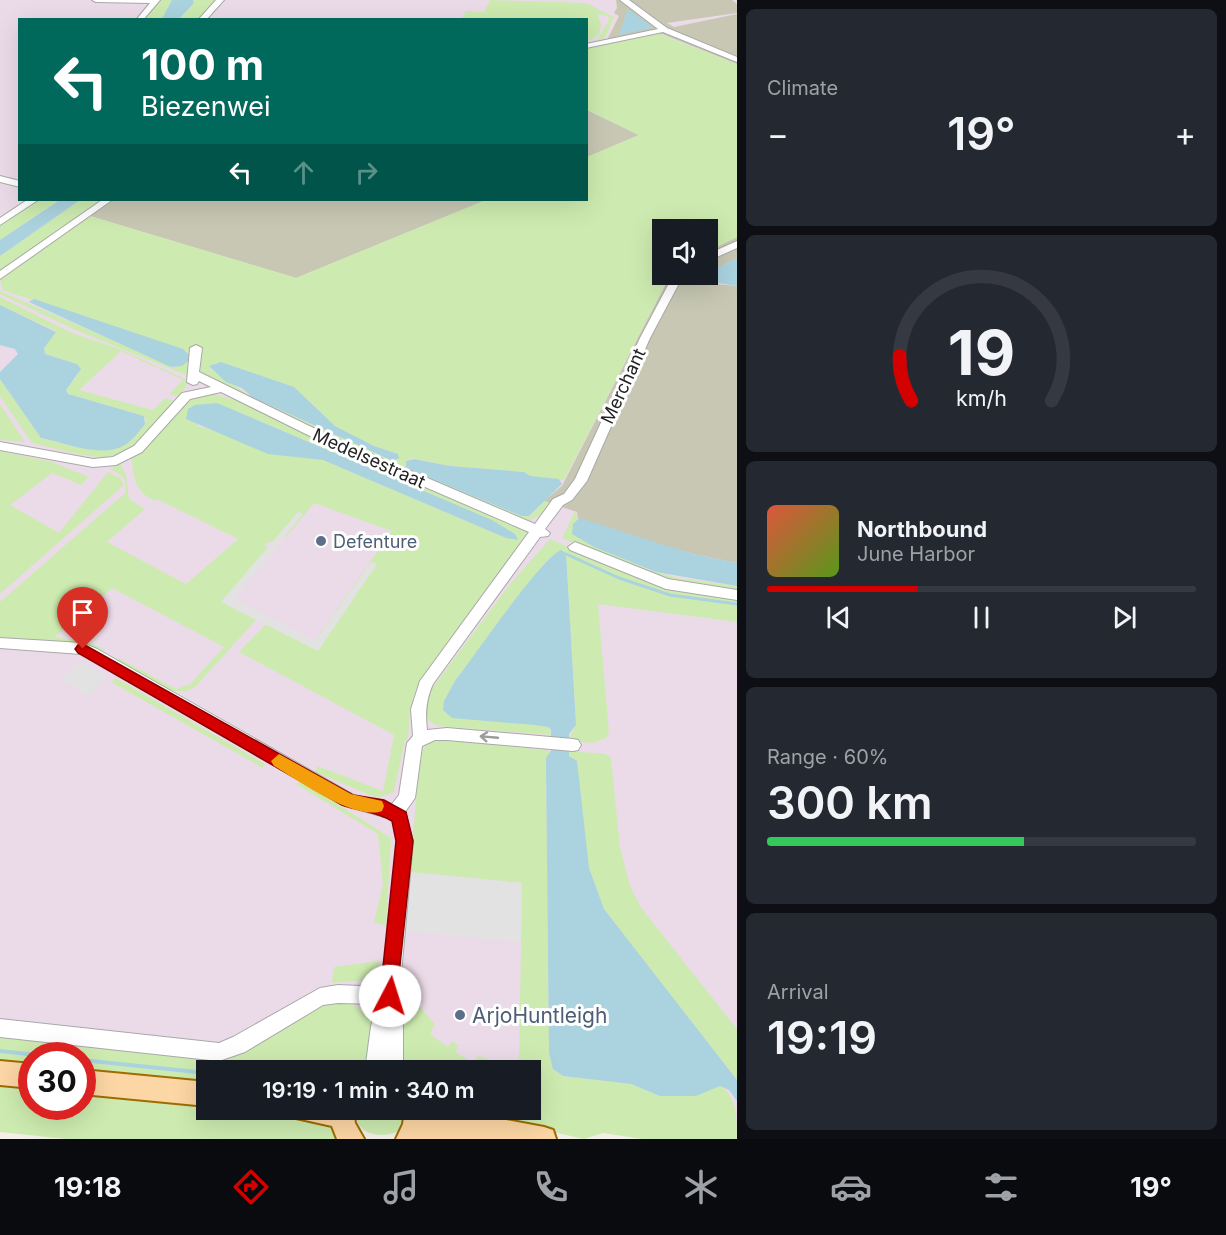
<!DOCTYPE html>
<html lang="en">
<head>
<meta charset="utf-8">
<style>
	:root { --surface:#171b24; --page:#242831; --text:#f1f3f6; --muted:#9ea1a6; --line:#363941; --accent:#d40000 }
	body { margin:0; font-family:Inter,sans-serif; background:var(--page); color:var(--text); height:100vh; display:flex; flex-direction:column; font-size:22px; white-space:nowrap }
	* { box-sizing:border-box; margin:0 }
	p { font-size:20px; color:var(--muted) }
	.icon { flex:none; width:33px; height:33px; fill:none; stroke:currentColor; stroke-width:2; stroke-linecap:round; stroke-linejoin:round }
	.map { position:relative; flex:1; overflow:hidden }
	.side { display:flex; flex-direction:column; gap:9px; padding:9px; background:#0d0f14; width:489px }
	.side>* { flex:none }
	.guide { position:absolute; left:18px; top:18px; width:570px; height:183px; border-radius:0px; box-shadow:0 6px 24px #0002; background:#00695c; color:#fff; overflow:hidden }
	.controls { position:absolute; left:652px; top:219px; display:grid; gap:12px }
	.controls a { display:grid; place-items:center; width:66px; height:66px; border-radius:0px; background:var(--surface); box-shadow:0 6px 24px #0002; font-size:30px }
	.speed { position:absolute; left:18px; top:1042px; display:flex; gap:12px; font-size:30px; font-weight:700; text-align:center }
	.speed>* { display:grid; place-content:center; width:78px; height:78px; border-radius:50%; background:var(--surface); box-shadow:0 6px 24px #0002; line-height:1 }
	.speed .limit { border:9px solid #d22; background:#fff; color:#111 }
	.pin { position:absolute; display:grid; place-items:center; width:51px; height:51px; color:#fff; margin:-62px -26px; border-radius:50% 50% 50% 0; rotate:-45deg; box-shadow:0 0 6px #0007 }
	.pin .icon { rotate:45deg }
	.me { position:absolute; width:66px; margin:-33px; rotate:5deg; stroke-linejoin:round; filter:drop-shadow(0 0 4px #0008) }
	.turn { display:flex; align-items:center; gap:21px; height:126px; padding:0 24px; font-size:27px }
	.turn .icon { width:78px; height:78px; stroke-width:2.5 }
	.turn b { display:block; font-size:42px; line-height:51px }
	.lanes { display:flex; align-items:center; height:57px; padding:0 24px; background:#0003; justify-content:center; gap:30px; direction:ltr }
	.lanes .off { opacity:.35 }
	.big { font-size:45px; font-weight:600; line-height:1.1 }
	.side .widget { flex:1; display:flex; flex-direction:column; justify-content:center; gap:9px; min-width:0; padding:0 21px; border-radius:9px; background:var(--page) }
	.side .dial { align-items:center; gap:0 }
	.dial svg { height:156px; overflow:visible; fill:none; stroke:var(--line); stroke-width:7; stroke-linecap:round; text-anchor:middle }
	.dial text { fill:var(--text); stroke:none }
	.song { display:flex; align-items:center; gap:18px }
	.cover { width:72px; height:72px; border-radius:9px; background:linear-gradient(135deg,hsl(10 70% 55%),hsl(90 70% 35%)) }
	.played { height:6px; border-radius:3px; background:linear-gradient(90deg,var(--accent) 35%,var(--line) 35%) }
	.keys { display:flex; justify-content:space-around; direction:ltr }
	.heat { display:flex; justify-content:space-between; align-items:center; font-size:33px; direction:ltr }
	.charge { height:9px; border-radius:4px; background:linear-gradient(90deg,#34c759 60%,var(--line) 0) }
	.trip { position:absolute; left:196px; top:1060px; width:345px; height:60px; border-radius:0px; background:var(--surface); box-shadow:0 6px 24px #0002; font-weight:600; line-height:60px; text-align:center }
	.menu { display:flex; height:96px; justify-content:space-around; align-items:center; background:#090b0e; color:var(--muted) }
	.menu .icon { width:42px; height:42px }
	.menu .on { color:var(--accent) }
	.menu b { font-size:27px; color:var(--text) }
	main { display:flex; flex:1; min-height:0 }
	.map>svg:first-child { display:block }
	.industrial { fill:#ebdbe8; fill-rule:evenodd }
	.construction { fill:#c7c7b4 }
	.grass { fill:#cdebb0; fill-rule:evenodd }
	.parking { fill:#e2e2e2 }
	.water { fill:#aad3df }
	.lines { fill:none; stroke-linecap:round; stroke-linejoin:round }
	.stream-far1 { stroke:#aad3df; stroke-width:3 }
	.stream { stroke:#aad3df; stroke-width:4 }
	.minor-casing { stroke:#a9a9a9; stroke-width:2 }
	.major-casing { stroke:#a06b00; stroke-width:4 }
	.minor { fill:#fff; fill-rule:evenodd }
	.major { fill:#fcd6a4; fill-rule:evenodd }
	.oneway { stroke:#9c9c9c }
	.route { fill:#d40000; stroke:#8a0000; stroke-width:1.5 }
	.slow { fill:#f59e0b }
	.service-dot { fill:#5c6f8a; stroke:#fff; stroke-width:2 }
	.labels { text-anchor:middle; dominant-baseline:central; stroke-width:6; stroke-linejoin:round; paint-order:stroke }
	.street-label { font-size:18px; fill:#222; stroke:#fff }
	.service-label { font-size:18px; fill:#4e5e75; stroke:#fff; text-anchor:start }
	.near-service-label { font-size:21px; fill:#4e5e75; stroke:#fff; text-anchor:start }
</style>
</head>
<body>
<main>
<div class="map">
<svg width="737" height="1139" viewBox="0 0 737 1139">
	<rect width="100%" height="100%" fill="#f2efe9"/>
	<path class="industrial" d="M0 0H737V1139L531 1071H479L440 1055 82 1056 0 1049ZM20 20H586V200H20ZM663 230H708V274H663Z"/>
	<g class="construction">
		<polygon points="616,0 732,0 737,4 737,13 667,23 674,27 737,14 737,64 662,34 611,42 607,40 619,16 614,13 617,8"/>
		<polygon points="587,110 639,135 587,157"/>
		<polygon points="113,200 486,200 296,278 90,216"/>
		<polygon points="737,237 737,258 708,273 708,251"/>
		<polygon points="670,275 706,275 700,277 704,283 737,286 737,563 693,554 645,540 578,518 577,512 544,501 562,486"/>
	</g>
	<g class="grass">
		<polygon points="160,0 172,0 173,2 162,19 142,20"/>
		<polygon points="193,0 217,0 198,19 179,20 194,3"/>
		<polygon points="490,0 586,3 614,17 605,38 587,44 598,39 609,20 608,16 598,14 601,26 599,35 587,41 586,20 461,20 466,11 484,12"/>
		<path d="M657 33 737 64V237L708 251V230H663V274L670 275 564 480 530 476 524 472 450 466 412 458 406 461 407 468 521 516H530L544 501 550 503 539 516 525 522 191 377 73 329 0 294V291L174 367 188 353 186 351 2 290 0 279 90 216 296 278 486 200H586L587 157 639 135 587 110V48ZM221 362 294 387 335 426 374 446 398 454 393 461 252 397 209 368Z"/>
		<polygon points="37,200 60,200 0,240 0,225"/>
		<polygon points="80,200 103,200 0,273 0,256"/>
		<path d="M0 297 72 333 122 350 189 381 179 397 169 394 183 380 121 351 79 390 153 410 165 398 175 401C158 421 129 459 100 457 78 456 54 448 32 443L0 396V379L41 438C72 445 111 462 136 435 140 429 145 426 146 419L144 416 68 394 66 390 78 375 77 364 45 354 44 348 56 331 0 305Z"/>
		<path d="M214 394 245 403 530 531 416 689 410 710 408 740H405L394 792 377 798 315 772 318 766 383 791 394 735 239 652 268 622 313 643 392 531 314 503 287 536 264 544 270 549 265 561 232 602 256 620 196 686 187 691H170L116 661 119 658 176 689 190 684 224 647 112 588 55 637 90 642 105 650 101 653 0 638V602L125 493C129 479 121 475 110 469L120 463 126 475 129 499 145 509 107 542 186 584 238 539 157 499 155 501C133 491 135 478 131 457L186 399ZM208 403 236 411 491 520 505 528 506 538 323 460 197 426Z"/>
		<polygon points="0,404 25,442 0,440"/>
		<polygon points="0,451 52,462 89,477 81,485 52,473 10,505 59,533 108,472 120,478 124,485 0,594"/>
		<polygon points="575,511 578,518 575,521 646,569 678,578 737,586 737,593 682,584 630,568 562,538"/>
		<polygon points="550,539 623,571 737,598 737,622 598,604 609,732 606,738 592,743 574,741 574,738 569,738 576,725 566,553 539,570 455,681 444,701 443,710 548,727 551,735 437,726 426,719 423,705 429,692 511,583"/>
		<polygon points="116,678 265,764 263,768 111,682"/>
		<path d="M444 739 551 751 546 758V765L549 1052 553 1069 563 1076 631 1084 660 1096 720 1086C737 1096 737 1118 737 1139H642L603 1133 584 1139 455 1110H531V1071H509L510 1064 519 1060 522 883 410 872 420 752 428 744Z"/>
		<polygon points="569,751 605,754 611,758 620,847 630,886 642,909 737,1029 737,1080 604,909 589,868"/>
		<polygon points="301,781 391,838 386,926 374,922 383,884 378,834 296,784"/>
		<polygon points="380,961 375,979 332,983 334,967"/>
		<polygon points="398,996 411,997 435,1024 430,1034 448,1047 452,1041 458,1045 456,1053 474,1063 478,1056 488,1059 488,1069 498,1071 405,1071 400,1063"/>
		<polygon points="336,1002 351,1003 374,1019 366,1062 356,1071 207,1071 207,1086 83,1072 82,1056 32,1056 31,1067 0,1063 0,1035 226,1058 314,1009"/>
		<path d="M0 1082 31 1085 32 1107H82L83 1091 207 1104V1110C237 1110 309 1107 331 1127 334 1130 336 1136 339 1139H66L0 1132Z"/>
		<path d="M354 1110H405L403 1125 397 1132C377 1139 356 1134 354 1110Z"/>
	</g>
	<g class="parking">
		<polygon points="298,512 303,514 235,599 315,641 371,562 377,564 318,651 221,602"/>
		<polygon points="80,662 107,678 88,696 61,679"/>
		<polygon points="410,872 522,883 521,942 406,931"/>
	</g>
	<g class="water">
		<polygon points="172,0 193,0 194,3 179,19 162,19"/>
		<polygon points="628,9 651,26 651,28 619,35"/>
		<polygon points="60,200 80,200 0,256 0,240"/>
		<polygon points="737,258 737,286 699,280 700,277"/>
		<polygon points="34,299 183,349 189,355 188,361 182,366 171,367 29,302"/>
		<path d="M0 305 56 332 44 348 45 354 77 364 81 369 66 390 68 394 144 416 145 424C140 430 135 437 129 442 106 461 67 443 41 438L0 379V372L18 354 15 349 0 345Z"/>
		<polygon points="221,362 294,387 335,426 374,446 398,454 399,458 393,461 252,397 242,388 226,382 209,366"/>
		<polygon points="217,403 492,520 515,534 518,540 506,538 323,460 268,454 186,419 188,409 195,405"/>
		<polygon points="414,459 450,466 524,472 530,476 559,479 562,484 529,516 521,516 406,468 406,461"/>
		<polygon points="579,518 693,554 737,563 737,586 656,572 594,547 572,534 573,524"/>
		<path d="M561 550 566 553 576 725 569 734V756L577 761 589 868 604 909 737 1080V1101L729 1090 720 1086 696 1096H660L631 1084 563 1076 553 1069 549 1053 546 765V758L551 751V730L548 727 535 725 452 718 443 710 444 701 455 681C473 658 541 558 561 550Z"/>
	</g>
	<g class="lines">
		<polyline class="stream-far1" points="566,554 619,578 670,595 737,604"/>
		<g class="stream">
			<polyline points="0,1051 46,1056"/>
			<polyline points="82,1060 197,1072"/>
		</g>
		<defs>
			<g id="minor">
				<polygon points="92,0 160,0 143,20 136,20 150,3 96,2"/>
				<polygon points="216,0 224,0 206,20 198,20"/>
				<polygon points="620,0 629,0 667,28 737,57 737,62 663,32 586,48 586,44 658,29"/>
				<polygon points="0,176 20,181 20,187 0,182"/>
				<polygon points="27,200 38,200 0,225 0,218"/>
				<polygon points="102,200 112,200 0,279 0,271"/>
				<polygon points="737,241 737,248 708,261 708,254"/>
				<path d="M674 274H684L650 338 587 481 572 500 563 505 545 529 550 533 548 536 540 537 433 684C426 699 425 714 427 730L447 728 573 739 578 740 581 745 578 750 573 751 447 740H435L422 746 415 798 405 812 413 841 399 996 403 1026V1071H365L371 1026 378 1004 338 1003 323 1005 245 1052 219 1061 0 1037V1019L219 1043 233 1037 320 988 338 985 382 987 397 841 393 821 388 818 342 805 87 657 81 654 0 648V638L83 643 97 649 354 795 392 804 399 795 407 743 413 736 411 709 420 681 529 532 328 445 221 392 190 399 142 452 116 465 93 467 0 450V442L93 459 113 457 134 446 182 393 211 387 199 381 197 384 193 385 187 382 190 348 196 345 202 348 199 372 336 439 535 524 553 499 564 494 575 479 640 338Z"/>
				<polygon points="575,542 668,579 737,590 737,600 666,589 570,550 568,547"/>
			</g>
			<g id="major">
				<polygon points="0,1061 32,1064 32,1088 0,1085"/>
				<polygon points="82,1070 207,1082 207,1106 82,1094"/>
				<polygon points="292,1110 353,1110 355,1123 364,1139 337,1139 332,1126 296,1118"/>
				<polygon points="405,1110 470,1110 480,1115 544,1127 553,1130 556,1139 396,1139 403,1124"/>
			</g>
		</defs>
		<use href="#minor" class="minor-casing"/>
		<use href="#major" class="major-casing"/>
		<use href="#minor" class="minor"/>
		<use href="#major" class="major"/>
	</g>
	<defs><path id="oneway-shaft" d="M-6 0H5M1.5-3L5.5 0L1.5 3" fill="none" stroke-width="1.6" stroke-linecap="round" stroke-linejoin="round" transform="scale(1.5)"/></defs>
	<use class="oneway" href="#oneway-shaft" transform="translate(489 737) rotate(-175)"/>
	<path class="route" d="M83 644 353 795 384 800 406 812 413 841 396 1003 390 1005 383 1003 380 996 396 841 392 821C377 812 359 811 342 805L78 653 75 649 78 645Z"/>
	<path class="slow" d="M279 754 351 794 382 801 384 806 382 811C354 821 298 780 274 766L271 761Z"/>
	<g class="service-dot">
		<circle cx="321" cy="541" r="6"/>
		<circle cx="460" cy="1015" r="6"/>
	</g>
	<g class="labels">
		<g class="street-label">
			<text transform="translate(623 386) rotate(-65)">Merchant</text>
			<text transform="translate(369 458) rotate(24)">Medelsestraat</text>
		</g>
		<g class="service-label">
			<text x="333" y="541">Defenture</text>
		</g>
		<g class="near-service-label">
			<text x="472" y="1015">ArjoHuntleigh</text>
		</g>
	</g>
</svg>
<div class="controls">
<a><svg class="icon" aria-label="sound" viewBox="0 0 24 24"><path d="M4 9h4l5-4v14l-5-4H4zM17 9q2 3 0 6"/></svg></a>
</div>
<div class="speed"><div class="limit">30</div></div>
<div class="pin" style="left:83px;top:649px;background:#d93025"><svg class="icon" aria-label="arrive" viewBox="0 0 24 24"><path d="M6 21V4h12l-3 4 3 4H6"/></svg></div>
<svg class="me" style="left:390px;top:996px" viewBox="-20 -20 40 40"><circle r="19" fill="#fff"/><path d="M0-13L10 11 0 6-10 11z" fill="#d40000"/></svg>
<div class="trip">19:19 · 1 min · 340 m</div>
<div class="guide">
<div class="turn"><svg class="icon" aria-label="left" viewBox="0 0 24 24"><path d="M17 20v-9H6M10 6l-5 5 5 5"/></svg><div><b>100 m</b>Biezenwei</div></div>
<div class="lanes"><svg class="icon" aria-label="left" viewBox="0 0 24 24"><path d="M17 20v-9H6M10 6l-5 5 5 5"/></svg><svg class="icon off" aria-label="ahead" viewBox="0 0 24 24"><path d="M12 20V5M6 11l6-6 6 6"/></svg><svg class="icon off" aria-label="right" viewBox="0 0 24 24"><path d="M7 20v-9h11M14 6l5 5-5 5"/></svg></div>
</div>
</div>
<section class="side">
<div class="widget"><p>Climate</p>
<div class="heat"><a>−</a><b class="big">19°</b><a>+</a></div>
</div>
<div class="widget dial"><svg viewBox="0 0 100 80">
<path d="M14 69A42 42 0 1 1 86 69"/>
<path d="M14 69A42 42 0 0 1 8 46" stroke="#d40000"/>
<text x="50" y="56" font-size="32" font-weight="700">19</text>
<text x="50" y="72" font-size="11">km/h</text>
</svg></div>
<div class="widget">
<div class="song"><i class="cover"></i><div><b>Northbound</b><p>June Harbor</p></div></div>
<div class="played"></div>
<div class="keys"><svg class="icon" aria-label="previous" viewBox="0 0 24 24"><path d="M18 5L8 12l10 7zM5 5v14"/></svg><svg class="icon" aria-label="pause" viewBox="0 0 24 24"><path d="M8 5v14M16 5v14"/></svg><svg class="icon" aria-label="next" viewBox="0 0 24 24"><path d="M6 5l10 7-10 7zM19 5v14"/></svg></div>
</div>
<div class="widget"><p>Range · 60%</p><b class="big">300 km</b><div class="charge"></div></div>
<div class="widget"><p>Arrival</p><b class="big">19:19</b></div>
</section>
</main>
<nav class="menu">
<b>19:18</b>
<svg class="icon on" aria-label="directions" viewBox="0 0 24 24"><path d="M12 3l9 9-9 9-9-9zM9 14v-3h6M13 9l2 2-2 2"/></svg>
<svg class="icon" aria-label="music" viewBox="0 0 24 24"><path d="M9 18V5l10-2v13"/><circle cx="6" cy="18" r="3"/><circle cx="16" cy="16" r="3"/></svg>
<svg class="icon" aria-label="phone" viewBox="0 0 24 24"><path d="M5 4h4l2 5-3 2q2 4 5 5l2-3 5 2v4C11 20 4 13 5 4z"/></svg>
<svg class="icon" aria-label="climate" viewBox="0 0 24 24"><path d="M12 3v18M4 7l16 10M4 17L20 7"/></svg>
<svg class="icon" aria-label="car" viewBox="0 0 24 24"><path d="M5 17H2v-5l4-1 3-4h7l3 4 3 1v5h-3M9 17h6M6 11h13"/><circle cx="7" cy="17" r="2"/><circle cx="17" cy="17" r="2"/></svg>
<svg class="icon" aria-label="filters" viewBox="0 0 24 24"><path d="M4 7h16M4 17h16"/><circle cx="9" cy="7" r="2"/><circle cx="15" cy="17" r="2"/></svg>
<b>19°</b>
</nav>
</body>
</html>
